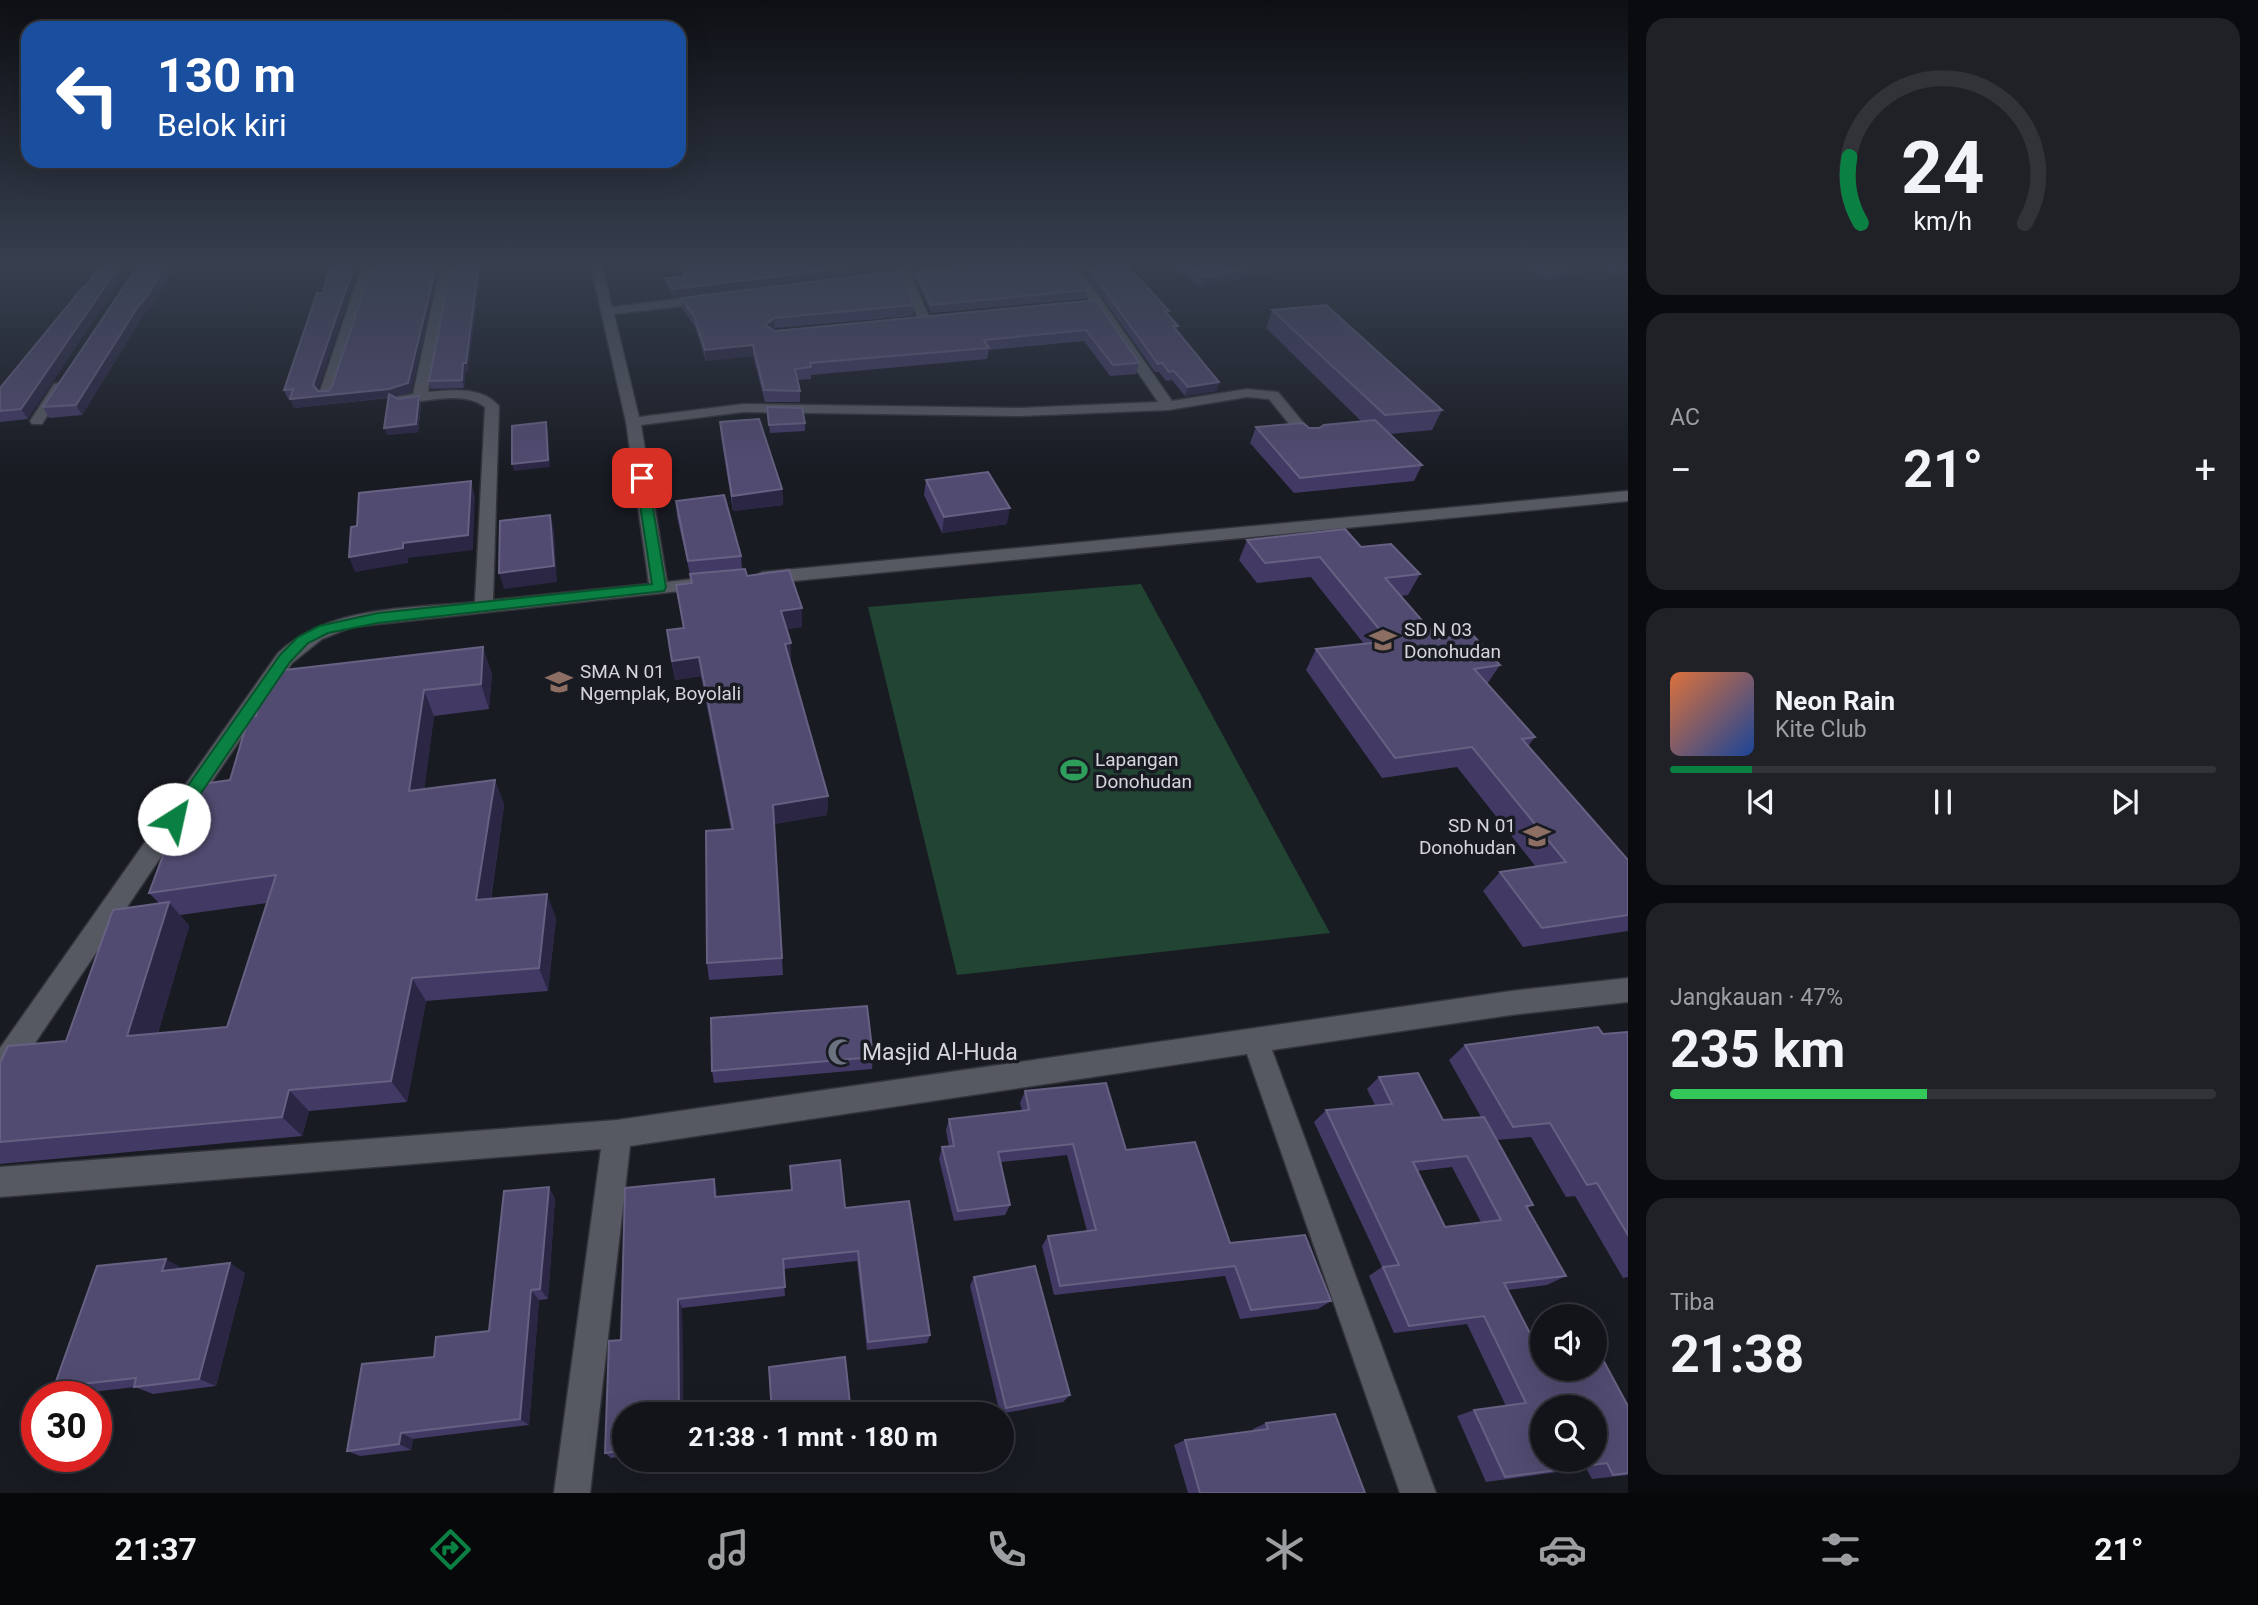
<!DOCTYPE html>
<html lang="id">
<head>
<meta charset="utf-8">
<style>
	:root { --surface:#12141a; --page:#1f2127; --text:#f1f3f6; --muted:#9c9ea2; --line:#313339; --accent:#0b8043 }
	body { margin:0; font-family:Roboto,sans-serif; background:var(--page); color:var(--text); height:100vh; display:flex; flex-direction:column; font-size:26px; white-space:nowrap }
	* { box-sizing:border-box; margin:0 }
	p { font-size:23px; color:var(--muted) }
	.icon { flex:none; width:38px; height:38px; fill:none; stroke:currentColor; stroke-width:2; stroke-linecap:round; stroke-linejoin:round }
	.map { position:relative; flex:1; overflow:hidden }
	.panel { display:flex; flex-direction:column; gap:18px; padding:18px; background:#0a0b0e; width:630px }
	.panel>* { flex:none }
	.top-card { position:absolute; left:21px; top:21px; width:665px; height:147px; border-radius:21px; box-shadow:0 7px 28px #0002,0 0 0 2px var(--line); background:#1a4fa0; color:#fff; overflow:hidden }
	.tools { position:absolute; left:1530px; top:1304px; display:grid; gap:14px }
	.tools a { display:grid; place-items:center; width:77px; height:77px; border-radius:50%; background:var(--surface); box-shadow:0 7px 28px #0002,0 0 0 2px var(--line); font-size:35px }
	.speed { position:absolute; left:21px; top:1381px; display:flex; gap:14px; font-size:35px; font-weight:700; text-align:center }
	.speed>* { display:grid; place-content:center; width:91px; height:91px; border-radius:50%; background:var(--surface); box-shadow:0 7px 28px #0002,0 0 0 2px var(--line); line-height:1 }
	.speed .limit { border:10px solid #d22; background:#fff; color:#111 }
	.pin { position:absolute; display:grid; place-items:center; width:60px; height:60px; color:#fff; margin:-30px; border-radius:14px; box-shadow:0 4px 10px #0006 }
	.me { position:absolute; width:77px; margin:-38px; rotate:35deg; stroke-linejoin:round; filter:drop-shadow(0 0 5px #0008) }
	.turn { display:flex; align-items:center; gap:24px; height:147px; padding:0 21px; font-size:32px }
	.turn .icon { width:91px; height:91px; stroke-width:2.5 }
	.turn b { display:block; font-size:49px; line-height:60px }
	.big { font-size:52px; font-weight:700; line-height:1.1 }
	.panel .card { flex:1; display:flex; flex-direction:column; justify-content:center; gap:10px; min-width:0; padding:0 24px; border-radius:21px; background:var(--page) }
	.panel .dial { align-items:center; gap:0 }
	.dial svg { height:182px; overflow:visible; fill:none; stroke:var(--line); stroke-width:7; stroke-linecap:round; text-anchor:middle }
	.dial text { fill:var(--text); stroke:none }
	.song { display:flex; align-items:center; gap:21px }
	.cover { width:84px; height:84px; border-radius:10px; background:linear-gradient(135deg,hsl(20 70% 55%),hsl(220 70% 35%)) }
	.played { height:7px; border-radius:4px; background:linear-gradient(90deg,var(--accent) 15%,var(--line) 15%) }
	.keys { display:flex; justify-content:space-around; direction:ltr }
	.heat { display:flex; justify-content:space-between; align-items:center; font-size:38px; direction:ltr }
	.charge { height:10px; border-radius:5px; background:linear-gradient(90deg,#34c759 47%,var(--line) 0) }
	.trip { position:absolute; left:612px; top:1402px; width:402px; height:70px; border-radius:35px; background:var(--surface); box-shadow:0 7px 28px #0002,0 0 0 2px var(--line); font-weight:700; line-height:70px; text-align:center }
	.menu { display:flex; height:112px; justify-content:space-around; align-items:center; background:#07080a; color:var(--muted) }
	.menu .icon { width:49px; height:49px }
	.menu .on { color:var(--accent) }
	.menu b { font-size:32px; color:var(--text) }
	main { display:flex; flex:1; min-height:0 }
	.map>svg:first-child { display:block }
	.green { fill:#243 }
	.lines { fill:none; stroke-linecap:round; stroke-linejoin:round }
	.minor-casing { stroke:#32343a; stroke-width:3 }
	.minor { fill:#565962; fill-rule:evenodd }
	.wall { fill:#423a64; fill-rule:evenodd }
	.shaded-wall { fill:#2b2644 }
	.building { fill:#524b71; stroke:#666082; stroke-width:2; fill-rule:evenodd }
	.route { fill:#0b8043; stroke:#07532c; stroke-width:2 }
	.labels { text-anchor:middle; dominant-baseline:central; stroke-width:7; stroke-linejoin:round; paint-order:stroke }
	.poi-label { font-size:19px; fill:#d5d6dc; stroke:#181b22; text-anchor:start }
	.near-poi-label { font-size:23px; fill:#d5d6dc; stroke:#181b22; text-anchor:start }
</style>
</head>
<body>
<main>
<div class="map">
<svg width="1628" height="1493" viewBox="0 0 1628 1493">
	<rect width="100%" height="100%" fill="#181b22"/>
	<polygon class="green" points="1141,584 1330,933 957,975 868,607"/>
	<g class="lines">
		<defs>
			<g id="minor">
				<polygon points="363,263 375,263 333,394 331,397 321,397 319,394"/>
				<path d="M441 263H453L428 392C452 390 482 386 499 406L493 600 649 584 626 422 590 263H602L612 307 709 295 715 299 709 303 614 314 639 417 743 404 1020 408 1158 402 1064 263H1076L1172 401 1247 389 1278 392 1316 438 1313 441H1303L1269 399 1247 397 1168 410 1020 416 743 412 641 425 667 582 702 578 711 584 708 588 352 627 322 639 292 663 10 1080 0 1084V1048L278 653C331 605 408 609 475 602L485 407C464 390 425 402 400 404L393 400 395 397 413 394Z"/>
				<polygon points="897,263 905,263 909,271 945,266 951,270 945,274 912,278 930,319 929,322 919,322 918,319 901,279 873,283 867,279 873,275 898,272"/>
				<polygon points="59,383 66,387 44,421 42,424 32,424 30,421 54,384"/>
				<polygon points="1628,491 1628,501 762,584 753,578 762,572"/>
				<polygon points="1628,978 1628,1002 1511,1015 1272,1050 1436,1493 1400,1493 1247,1054 630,1146 590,1493 554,1493 601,1149 0,1197 0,1167 617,1120 1511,991"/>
			</g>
		</defs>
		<use href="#minor" class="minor-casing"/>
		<use href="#minor" class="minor"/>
	</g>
	<g class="wall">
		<polygon points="140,263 177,263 153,304 142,317 82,415 49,418 43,407"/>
		<polygon points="360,263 317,391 328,391 332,386 373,263 440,263 411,392 394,397 398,399 421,404 418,432 387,435 388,398 294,408 290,398 288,399 284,390"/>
		<polygon points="452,263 468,371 465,372 464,388 431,389 429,381"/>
		<polygon points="677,263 897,263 895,270 674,297 666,286 665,278 683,277"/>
		<polygon points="1078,263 1125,263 1169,311 1168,315 1178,326 1176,331 1219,382 1216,391 1185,396 1172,380 1166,381 1159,372 1155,372"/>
		<polygon points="1165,263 1319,263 1201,286"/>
		<polygon points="1325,263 1390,263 1344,272"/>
		<polygon points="1513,263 1628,263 1615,276 1599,269 1550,280"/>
		<polygon points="916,272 1087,290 1085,299 931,313 916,280"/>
		<polygon points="86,286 28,419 0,422 0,388"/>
		<polygon points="681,298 914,305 913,316 775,328 773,330 775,331 1096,300 1139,363 1136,374 1110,376 1084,341 989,350 987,359 811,375 811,379 798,380 800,391 800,402 765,402 753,356 706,361 695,327 682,308"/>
		<polygon points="1272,310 1442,410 1432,430 1390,434 1422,465 1414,481 1294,493 1250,443 1256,427 1319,428 1361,421 1266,328"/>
		<polygon points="767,407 805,423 805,431 770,433"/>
		<polygon points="720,422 782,489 783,505 733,511 721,437"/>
		<polygon points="926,480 1007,524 942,533 924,495"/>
		<polygon points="676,501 741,556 742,569 747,576 802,608 802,627 787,629 791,643 790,663 828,796 827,815 774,824 783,975 709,980 707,963 731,829 701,676 675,680 669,649 667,630 683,628 676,585 692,583 677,517"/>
		<polygon points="1247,540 1361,547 1420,574 1408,595 1401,596 1438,639 1500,665 1487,684 1535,737 1528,746 1628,860 1628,931 1523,947 1483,891 1500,872 1536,867 1457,767 1382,778 1306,670 1316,649 1364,644 1311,577 1257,583 1239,560"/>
		<path d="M492 673 489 709 434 716 424 789 495 780 504 805 491 899 556 918 548 991 426 1001 407 1102 309 1111 302 1136 0 1164V1063L66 1041 159 903 149 893 230 780 249 716ZM267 903 227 1027 158 1033 189 926 180 915Z"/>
		<path d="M1628 1032V1277L1623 1278 1575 1196 1566 1197 1531 1137 1497 1140 1533 1205 1528 1208 1566 1276 1547 1285 1508 1290 1536 1345 1628 1406V1475L1592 1479 1586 1468 1486 1482 1457 1416 1474 1410 1506 1406 1467 1324 1394 1333 1369 1276 1382 1267 1314 1122 1326 1110 1375 1105 1367 1089 1379 1077 1443 1120 1481 1117 1449 1060 1465 1045ZM1452 1167 1481 1222 1445 1227 1417 1171Z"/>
		<polygon points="873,1057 872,1069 714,1083 712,1071"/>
		<polygon points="1025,1091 1126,1150 1230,1243 1331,1301 1318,1309 1240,1319 1225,1276 1054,1295 1042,1246 1048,1236 1087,1231 1067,1155 1001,1162 1010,1205 1005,1215 954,1221 939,1159 942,1147 949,1147 946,1130 949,1119 1022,1111 1020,1103"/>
		<polygon points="714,1179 717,1197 845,1208 930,1335 927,1343 867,1350 857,1261 783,1269 785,1296 682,1308 683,1414 625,1414 625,1456 611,1458 605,1453 621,1340"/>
		<polygon points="555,1198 548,1299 539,1300 529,1425 413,1439 411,1450 360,1456 347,1451 434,1357 489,1331"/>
		<polygon points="182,1268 245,1273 216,1386 153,1394 135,1387 75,1394 54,1387"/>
		<polygon points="974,1277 1070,1395 1063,1402 1000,1414 970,1286"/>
		<polygon points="1266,1423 1365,1493 1188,1493 1174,1445 1185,1440 1254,1431 1253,1429"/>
	</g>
	<g class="shaded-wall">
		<polygon points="121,263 132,263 28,419 21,409"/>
		<polygon points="167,263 177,263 153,304 142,317 82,415 76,405 137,308"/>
		<polygon points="355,263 360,263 317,393 313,385"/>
		<polygon points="437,263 440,263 411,392 392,397 294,408 290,399 389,389"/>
		<polygon points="479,263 482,263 468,371 465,372 464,388 462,380 463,363"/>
		<polygon points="886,263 897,263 895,270 674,297 673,289"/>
		<polygon points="911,263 957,263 911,268"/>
		<polygon points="1276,263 1319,263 1201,286 1204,277"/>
		<polygon points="1348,263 1390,263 1344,272"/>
		<polygon points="1590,263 1602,263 1599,269 1550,280 1555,271"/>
		<polygon points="1628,265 1628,273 1615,276 1620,267"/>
		<polygon points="774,318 775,328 766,336 765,325"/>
		<polygon points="753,345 753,356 706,361 705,350"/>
		<polygon points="1219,382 1216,391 1185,396 1188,387"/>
		<polygon points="419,396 421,404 418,432 387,435 384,428"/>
		<polygon points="546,422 548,430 550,467 514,471 512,464"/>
		<polygon points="471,481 475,496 473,550 408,558 408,563 355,572 349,557 403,543"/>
		<polygon points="782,489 783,505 733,511 732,496"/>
		<polygon points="1010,508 1007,524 942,533 944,517"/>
		<polygon points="550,515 554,530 557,582 504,589 499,573"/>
		<polygon points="802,608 802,627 782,630 781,611"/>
		<polygon points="791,643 791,663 786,664 785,644"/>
		<polygon points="483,647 492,673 489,709 481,684"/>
		<polygon points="699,657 701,676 675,680 672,661"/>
		<polygon points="424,690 434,716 421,816 409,791"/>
		<polygon points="495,780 504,805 487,923 476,900"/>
		<polygon points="828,796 827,815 774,824 773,805"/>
		<polygon points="547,894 556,918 548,991 539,968"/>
		<polygon points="169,902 189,926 151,1057 127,1036"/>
		<polygon points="412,978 426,1001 407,1102 391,1081"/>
		<polygon points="289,1090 309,1111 302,1136 282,1117"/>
		<polygon points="714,1179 717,1190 717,1208 715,1197"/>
		<polygon points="549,1187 555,1198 548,1299 540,1289"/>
		<polygon points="166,1259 182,1268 178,1281 162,1271"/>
		<polygon points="230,1263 245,1273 216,1386 199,1379"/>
		<polygon points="531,1290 539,1300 529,1425 520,1419"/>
		<polygon points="678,1299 682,1308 683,1414 679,1414"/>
		<polygon points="401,1433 413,1439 411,1450 399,1444"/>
	</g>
	<g class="building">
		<polygon points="101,263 121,263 21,409 0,411 0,388 83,287 86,286"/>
		<polygon points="140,263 167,263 148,295 137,308 76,405 43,407"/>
		<polygon points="331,263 355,263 313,385 318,391 328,391 332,386 373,263 437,263 408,383 389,389 290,399 293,389 284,390 317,293 323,293"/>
		<polygon points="452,263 479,263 466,363 463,363 462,380 429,381"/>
		<polygon points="680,263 886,263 673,289 665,278 686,277"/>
		<polygon points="996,263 1068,263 1087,290 931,305 916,272"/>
		<polygon points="1085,263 1125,263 1169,311 1165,311 1178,326 1173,326 1219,382 1188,387 1174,371 1169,372 1162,363 1158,364"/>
		<polygon points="1182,263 1276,263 1204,277"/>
		<polygon points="1538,263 1590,263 1555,271"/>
		<polygon points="1611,263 1628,263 1628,265 1620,267"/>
		<polygon points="900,271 914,305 774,318 765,325 775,331 1096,300 1139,363 1113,365 1086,330 984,340 989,348 810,363 811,367 795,369 800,391 764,390 753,345 705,350 694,316 681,298"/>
		<polygon points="1326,305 1442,410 1385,415 1272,310"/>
		<polygon points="389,394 398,399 419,396 416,424 384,428"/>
		<polygon points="767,407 802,408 805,423 769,425"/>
		<polygon points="759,419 782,489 732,496 720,422"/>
		<polygon points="1375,420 1422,465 1300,478 1256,427 1303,423 1309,428 1319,428 1324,425"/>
		<polygon points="546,422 548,460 512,464 512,426"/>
		<polygon points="988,472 1010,508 944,517 926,480"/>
		<polygon points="471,481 468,535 403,543 403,548 349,557 351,527 357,526 359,493"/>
		<polygon points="724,495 741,556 688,561 676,501"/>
		<polygon points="550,515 554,566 499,573 500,521"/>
		<polygon points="1345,529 1361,547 1391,544 1420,574 1385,578 1438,639 1472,634 1500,665 1474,669 1535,737 1522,739 1628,860 1628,915 1542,928 1500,872 1566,862 1472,747 1395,758 1316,649 1389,641 1320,557 1265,563 1247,540"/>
		<polygon points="745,569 747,576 789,570 802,608 781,611 791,643 785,644 828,796 773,805 782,958 707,963 706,831 733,829 699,657 672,661 667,630 684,628 676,585 692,583 690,574"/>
		<polygon points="483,647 481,684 424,690 409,791 495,780 476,900 547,894 539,968 412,978 391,1081 289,1090 282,1117 0,1142 0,1063 8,1046 66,1041 113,910 169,902 127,1036 227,1027 276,875 149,893 189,786 230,780 249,716 256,716 268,672"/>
		<polygon points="867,1006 873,1057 712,1071 711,1018"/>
		<polygon points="1598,1027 1603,1034 1628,1032 1628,1235 1597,1183 1587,1185 1550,1123 1513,1127 1465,1045"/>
		<path d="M1418 1073 1443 1120 1484 1117 1533 1205 1526 1206 1566 1276 1504 1283 1536 1345 1542 1344V1368H1594V1343L1628 1406V1473L1613 1475 1607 1463 1505 1477 1474 1410 1526 1403 1484 1316 1409 1326 1383 1267 1399 1265 1326 1110 1392 1104 1379 1077ZM1467 1156 1501 1220 1445 1227 1413 1162ZM1542 1407H1594V1460H1542Z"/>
		<polygon points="1106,1083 1126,1150 1195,1142 1230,1243 1305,1235 1331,1301 1251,1310 1235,1266 1060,1286 1048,1236 1096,1230 1073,1144 998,1152 1010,1205 958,1211 942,1147 954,1146 949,1119 1029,1110 1025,1091"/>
		<polygon points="840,1160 845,1208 909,1201 930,1335 868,1342 858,1251 783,1259 785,1287 678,1299 679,1414 625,1414 625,1450 605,1453 609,1341 621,1340 625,1188 714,1179 715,1197 792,1190 790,1166"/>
		<polygon points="549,1187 540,1289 531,1290 520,1419 401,1433 399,1444 347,1451 362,1364 434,1357 436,1337 489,1331 504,1191"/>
		<polygon points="166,1259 162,1271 230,1263 199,1379 134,1387 136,1378 54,1387 97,1266"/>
		<polygon points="1035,1266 1070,1395 1006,1408 974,1277"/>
		<polygon points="845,1357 851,1414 772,1414 769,1367"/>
		<polygon points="1335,1414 1365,1493 1200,1493 1185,1440 1268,1429 1266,1423"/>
	</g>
	<linearGradient id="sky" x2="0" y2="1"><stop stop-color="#0d0f13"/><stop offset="0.56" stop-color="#373f4f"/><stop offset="1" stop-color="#373f4f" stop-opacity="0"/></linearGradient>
	<rect width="1628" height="472" fill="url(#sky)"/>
	<polygon class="route" points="642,474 648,478 666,587 664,591 378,623 328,633 308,643 290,662 180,824 168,824 165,819 168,814 280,655 298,637 319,626 378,613 652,584 636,478"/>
	<defs>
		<symbol id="school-bare" viewBox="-9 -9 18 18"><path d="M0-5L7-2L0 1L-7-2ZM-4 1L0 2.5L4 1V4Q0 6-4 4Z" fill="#8d6e63" stroke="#181b22" stroke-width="2.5" paint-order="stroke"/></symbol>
		<symbol id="stadium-bare" viewBox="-9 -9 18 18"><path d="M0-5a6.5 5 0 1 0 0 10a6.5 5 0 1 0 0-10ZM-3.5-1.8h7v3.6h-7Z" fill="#2e9e5b" stroke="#181b22" stroke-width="2.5" paint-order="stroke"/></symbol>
		<symbol id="mosque-bare" viewBox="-9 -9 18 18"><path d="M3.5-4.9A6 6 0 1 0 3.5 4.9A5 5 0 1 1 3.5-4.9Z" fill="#6b7280" stroke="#181b22" stroke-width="2.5" paint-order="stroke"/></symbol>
	</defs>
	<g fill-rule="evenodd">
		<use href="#school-bare" x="1364" y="621" width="38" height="38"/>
		<use href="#school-bare" x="540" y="663" width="38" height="38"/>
		<use href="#stadium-bare" x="1055" y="751" width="38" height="38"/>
		<use href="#school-bare" x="1518" y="817" width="38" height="38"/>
		<use href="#mosque-bare" x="822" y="1033" width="38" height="38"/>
	</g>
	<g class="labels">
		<g class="poi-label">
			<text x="1404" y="629">SD N 03<tspan x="1404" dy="22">Donohudan</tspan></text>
			<text x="580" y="671">SMA N 01<tspan x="580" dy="22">Ngemplak, Boyolali</tspan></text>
			<text x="1095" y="759">Lapangan<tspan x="1095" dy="22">Donohudan</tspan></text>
			<text x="1516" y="825" text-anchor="end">SD N 01<tspan x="1516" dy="22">Donohudan</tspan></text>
		</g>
		<g class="near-poi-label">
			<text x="862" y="1052">Masjid Al-Huda</text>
		</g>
	</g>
</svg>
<div class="tools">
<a><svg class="icon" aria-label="sound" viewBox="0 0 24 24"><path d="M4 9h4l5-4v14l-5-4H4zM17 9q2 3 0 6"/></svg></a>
<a><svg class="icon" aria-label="search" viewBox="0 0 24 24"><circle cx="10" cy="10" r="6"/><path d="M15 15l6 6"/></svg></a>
</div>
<div class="speed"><div class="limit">30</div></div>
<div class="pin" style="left:642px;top:478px;background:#d93025"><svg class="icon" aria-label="arrive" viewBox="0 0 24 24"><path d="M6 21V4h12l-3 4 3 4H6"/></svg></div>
<svg class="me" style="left:174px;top:819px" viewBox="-20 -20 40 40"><circle r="19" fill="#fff"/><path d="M0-13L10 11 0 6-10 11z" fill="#0b8043"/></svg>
<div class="trip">21:38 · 1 mnt · 180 m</div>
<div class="top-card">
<div class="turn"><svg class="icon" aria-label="left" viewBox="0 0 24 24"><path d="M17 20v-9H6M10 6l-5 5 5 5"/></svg><div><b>130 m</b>Belok kiri</div></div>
</div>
</div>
<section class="panel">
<div class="card dial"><svg viewBox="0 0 100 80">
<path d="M14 69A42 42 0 1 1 86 69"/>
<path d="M14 69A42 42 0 0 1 9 40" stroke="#0b8043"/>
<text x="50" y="56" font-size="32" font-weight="700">24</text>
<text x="50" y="72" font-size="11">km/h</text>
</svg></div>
<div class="card"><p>AC</p>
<div class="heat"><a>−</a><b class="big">21°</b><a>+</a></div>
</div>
<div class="card">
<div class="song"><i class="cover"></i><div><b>Neon Rain</b><p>Kite Club</p></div></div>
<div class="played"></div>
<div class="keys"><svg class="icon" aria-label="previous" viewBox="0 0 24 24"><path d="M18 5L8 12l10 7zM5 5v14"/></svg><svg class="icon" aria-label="pause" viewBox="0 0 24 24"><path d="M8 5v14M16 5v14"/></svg><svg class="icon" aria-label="next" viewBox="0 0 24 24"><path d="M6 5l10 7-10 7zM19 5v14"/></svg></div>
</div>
<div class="card"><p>Jangkauan · 47%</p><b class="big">235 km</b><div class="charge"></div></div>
<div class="card"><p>Tiba</p><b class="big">21:38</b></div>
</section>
</main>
<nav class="menu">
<b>21:37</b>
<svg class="icon on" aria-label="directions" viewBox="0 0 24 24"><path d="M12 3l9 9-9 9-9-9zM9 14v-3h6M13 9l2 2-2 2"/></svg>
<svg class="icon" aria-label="music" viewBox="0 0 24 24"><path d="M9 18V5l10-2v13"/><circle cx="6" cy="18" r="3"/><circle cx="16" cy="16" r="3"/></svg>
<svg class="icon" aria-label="phone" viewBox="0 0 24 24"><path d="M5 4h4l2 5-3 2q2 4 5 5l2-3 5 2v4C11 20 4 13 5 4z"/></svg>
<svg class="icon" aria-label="climate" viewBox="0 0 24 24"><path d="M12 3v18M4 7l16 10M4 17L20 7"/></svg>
<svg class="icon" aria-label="car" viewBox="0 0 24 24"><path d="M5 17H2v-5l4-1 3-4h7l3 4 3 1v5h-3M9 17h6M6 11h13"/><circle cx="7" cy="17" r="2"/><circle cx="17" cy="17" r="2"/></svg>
<svg class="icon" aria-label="filters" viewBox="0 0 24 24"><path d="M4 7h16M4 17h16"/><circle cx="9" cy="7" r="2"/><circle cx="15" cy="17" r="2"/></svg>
<b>21°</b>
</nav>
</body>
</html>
